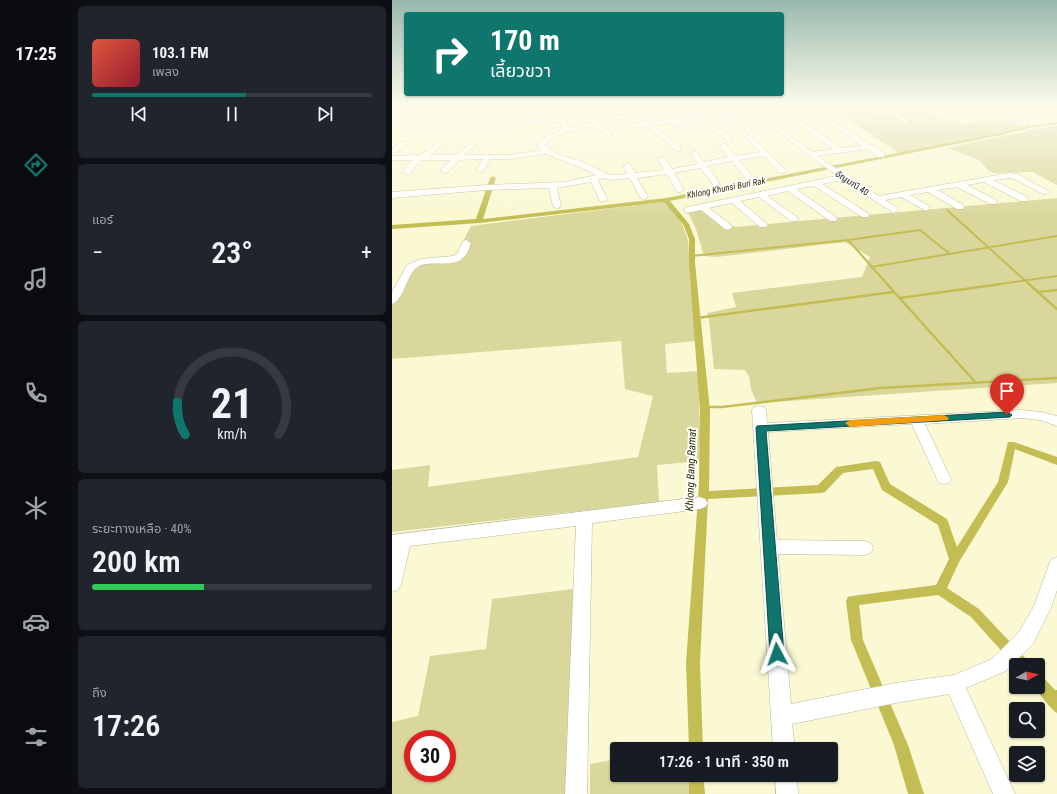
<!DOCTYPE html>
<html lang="th">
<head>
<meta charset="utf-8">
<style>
	:root { --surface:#171b24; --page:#20242c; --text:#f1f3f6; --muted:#9ea1a6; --line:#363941; --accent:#0f766e }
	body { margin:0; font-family:"Roboto Condensed","Noto Sans Thai",sans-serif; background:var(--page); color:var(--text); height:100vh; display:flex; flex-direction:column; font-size:15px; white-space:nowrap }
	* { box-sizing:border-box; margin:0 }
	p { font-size:13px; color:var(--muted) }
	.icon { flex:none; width:22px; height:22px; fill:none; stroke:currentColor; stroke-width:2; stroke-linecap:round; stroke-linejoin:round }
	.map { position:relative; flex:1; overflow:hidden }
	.side { display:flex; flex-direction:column; gap:6px; padding:6px; background:#0d0f14; width:320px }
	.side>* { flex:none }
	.hud { position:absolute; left:12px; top:12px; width:380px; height:84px; border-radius:4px; box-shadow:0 1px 3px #0004; background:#0f766e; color:#fff; overflow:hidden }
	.needle { width:26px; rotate:82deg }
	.buttons { position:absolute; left:617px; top:658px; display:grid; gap:8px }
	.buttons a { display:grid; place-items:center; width:36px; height:36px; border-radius:4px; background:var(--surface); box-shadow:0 1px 3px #0004; font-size:20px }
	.speed { position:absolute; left:12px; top:730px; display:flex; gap:8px; font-size:20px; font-weight:700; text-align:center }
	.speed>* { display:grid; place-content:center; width:52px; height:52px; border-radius:50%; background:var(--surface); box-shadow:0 1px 3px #0004; line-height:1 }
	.speed .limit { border:6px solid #d22; background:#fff; color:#111 }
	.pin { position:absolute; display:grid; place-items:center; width:34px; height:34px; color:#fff; margin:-41px -17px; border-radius:50% 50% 50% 0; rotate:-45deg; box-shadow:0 0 4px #0007 }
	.pin .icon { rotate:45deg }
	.me { position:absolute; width:44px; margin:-22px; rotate:356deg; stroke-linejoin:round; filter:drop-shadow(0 0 3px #0008) }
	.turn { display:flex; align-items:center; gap:14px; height:84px; padding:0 20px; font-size:18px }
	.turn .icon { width:52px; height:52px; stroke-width:2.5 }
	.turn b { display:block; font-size:28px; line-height:34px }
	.big { font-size:30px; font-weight:600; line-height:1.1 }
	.side .card { flex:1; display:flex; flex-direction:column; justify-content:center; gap:6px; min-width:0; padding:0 14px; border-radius:6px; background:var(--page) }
	.side .dial { align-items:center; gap:0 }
	.dial svg { height:104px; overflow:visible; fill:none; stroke:var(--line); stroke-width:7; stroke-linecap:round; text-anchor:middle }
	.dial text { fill:var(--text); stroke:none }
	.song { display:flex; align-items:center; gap:12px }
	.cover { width:48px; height:48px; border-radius:6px; background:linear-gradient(135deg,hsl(10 70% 55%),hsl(350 70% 35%)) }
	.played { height:4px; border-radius:2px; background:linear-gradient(90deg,var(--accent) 55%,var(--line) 55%) }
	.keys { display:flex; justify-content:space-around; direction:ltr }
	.heat { display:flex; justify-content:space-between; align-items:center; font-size:22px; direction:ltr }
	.charge { height:6px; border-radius:3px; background:linear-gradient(90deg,#34c759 40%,var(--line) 0) }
	.trip { position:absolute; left:218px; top:742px; width:228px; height:40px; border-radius:4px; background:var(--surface); box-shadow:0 1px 3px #0004; font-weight:600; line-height:40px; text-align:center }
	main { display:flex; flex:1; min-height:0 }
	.tab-bar { display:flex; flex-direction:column; width:72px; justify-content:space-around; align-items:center; background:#090b0e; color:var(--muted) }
	.tab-bar .icon { width:28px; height:28px }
	.tab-bar .on { color:var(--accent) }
	.tab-bar b { font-size:18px; color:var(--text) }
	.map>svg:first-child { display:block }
	.green { fill:#dad79c; fill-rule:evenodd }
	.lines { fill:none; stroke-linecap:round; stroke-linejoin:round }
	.stream-far1 { stroke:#c3bd54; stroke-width:2 }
	.stream { stroke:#c3bd54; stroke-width:2.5 }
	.canal { fill:#c3bd54; fill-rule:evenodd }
	.minor-casing { stroke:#bab995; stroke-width:1 }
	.minor { fill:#fff; fill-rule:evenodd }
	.route { fill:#0f766e; stroke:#0a4d48 }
	.slow { fill:#f59e0b }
	.labels { text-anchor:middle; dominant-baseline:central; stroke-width:4; stroke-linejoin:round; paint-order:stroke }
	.far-street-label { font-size:9px; fill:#1f1e10; stroke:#fff }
	.far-water-label { font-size:9px; font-style:italic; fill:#322f01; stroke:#fff }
	.water-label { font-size:11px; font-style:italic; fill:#322f01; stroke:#fff }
</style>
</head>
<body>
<main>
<nav class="tab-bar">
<b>17:25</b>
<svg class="icon on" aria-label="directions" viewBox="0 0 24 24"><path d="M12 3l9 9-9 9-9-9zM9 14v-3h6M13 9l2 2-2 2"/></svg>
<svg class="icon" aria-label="music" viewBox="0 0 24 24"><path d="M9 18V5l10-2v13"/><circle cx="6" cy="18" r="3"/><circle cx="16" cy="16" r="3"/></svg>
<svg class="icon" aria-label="phone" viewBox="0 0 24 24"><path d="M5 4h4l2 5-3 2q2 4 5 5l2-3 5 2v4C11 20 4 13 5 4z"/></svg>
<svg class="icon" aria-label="climate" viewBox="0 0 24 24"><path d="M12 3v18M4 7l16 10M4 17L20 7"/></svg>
<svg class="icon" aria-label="car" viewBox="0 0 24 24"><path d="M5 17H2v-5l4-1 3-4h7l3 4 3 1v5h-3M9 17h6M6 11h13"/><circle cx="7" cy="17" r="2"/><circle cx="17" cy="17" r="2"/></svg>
<svg class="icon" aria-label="filters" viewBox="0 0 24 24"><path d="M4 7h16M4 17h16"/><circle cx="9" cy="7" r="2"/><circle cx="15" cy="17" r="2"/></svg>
</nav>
<section class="side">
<div class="card">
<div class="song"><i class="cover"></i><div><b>103.1 FM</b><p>เพลง</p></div></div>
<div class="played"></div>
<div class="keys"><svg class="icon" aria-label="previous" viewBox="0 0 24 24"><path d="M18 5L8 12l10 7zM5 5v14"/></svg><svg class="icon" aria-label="pause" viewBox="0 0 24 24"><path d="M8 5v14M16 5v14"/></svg><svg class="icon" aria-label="next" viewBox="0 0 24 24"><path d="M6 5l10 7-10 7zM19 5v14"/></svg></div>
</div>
<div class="card"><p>แอร์</p>
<div class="heat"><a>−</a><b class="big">23°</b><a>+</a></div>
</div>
<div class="card dial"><svg viewBox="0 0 100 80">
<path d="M14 69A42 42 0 1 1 86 69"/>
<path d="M14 69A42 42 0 0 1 8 44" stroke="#0f766e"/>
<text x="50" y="56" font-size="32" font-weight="700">21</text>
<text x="50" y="72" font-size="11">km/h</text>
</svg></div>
<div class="card"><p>ระยะทางเหลือ · 40%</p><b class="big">200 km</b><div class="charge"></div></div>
<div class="card"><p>ถึง</p><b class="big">17:26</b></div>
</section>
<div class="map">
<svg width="665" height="794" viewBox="0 0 665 794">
	<rect width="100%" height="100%" fill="#faf9d3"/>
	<g class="green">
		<polygon points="435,105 471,105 485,115 505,113 509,106 531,111 570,124 610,119 636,129 508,154"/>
		<polygon points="663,125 665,126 665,185 641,172 602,173 596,170 587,160 556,148"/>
		<polygon points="665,198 665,383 365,403 359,389 357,376 353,370 322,369 317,320 315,313 344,307 340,293 470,277 478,257 453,242 324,257 312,256 304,229 296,212 310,209 343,227"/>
		<polygon points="278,201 289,221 296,240 304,341 273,344 275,373 306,371 309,461 265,465 267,502 0,532 0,470 38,465 36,487 246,457 261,396 233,389 229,341 0,359 0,303 24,267 44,259 63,257 79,226"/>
		<path d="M181 589 174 794H0V722L26 716 38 656 94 649 100 599ZM21 739H55V773H21Z"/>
		<polygon points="225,759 225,775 297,775 297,794 198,794 198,764"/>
	</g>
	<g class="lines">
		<g class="stream-far1">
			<polyline points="555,210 638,285"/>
			<polyline points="457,241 496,285"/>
			<polyline points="300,256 456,240 528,230 558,254"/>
			<polyline points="479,267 665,236"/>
			<polyline points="601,285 665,276"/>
		</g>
		<g class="stream">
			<polyline points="495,284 584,383"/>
			<polyline points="637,284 665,309"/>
			<polyline points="646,292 665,290"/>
			<polyline points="508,298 609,284"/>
			<polyline points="305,318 501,292"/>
			<polyline points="312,407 330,407 488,388 665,378"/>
		</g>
		<g class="canal">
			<polygon points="4,105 9,105 0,111 0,108"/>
			<polygon points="665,122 665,124 637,128 609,135 278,201 297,224 303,239 303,263 318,411 317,491 426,485 444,467 484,461 488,462 498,484 555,519 565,547 606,482 616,442 622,442 665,457 665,465 623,449 616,482 567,562 555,588 587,609 636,661 638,665 624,665 624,667 579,617 546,595 467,605 471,640 516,745 532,794 516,794 502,745 459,640 454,601 456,597 460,596 544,585 557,559 546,525 490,490 481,469 451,473 433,492 429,493 316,499 308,663 311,749 297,749 294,663 307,485 308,411 297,263 297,239 291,224 272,202 87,223 0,229 0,225 84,219 98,178 101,176 104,178 91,219 274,198 609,133 637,126"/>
			<path d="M646 675 651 677 663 690H665V713C659 710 647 693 642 687H646Z"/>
			<polygon points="297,775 311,775 313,794 297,794"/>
		</g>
		<defs>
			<g id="minor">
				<path d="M158 105 166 106 177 128 200 123 191 105H197L207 123 222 135 216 136 203 126C190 129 158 134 153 146L165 154 191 162 218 175 235 174 231 166 235 164H238L243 173 272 170 266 159 270 157H273L280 169 306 164 298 154 302 152H305L312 162 336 157 327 146 331 144H334L343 156 368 152 353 137 357 135 359 136 395 171 391 173H388L372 156 347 160 362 178 358 180H355L340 161 315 166 328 183 324 185H321L308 168 282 173 292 190 288 192H285L275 174 245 178 256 197 252 200 248 197 238 178 220 180 212 178 206 180 215 199 214 201H208L199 182 165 188 169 206 165 209 161 206 157 188 94 190 0 198V192L94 185 172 182 204 175 185 166 154 154 117 159H98L91 172H88L84 170 91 159 67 160 55 173H52L48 171 58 160H29L17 174H14L10 172 21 160H0V156L28 155 46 143 50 145 38 155H63L80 143 84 145 72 155H117L149 150 145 146V143L159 134 172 129 168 122 136 124 134 122 135 117 129 111 134 110 141 117V121L166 118 161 108Z"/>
				<polygon points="295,105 309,105 306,107 221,120 218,118 221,116"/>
				<path d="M385 105H405L404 106 391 108 450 148 470 146 410 105H417L492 153V157H486L476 149 425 156 487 196 617 173 625 174 658 192 654 194H651L620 178 601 180 635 197 636 199 635 201H629L592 182 575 185 604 200 605 202 604 204H598L565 187 546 190 571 205 572 207 571 209H565L536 192 518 195 537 206 538 208 534 211 509 197 493 200 505 208 506 210 502 213 450 180 430 184 476 213 477 215 476 217H470L422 186 404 189 444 217 445 219 444 221H438L396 191 375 196 405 217 406 219 405 221H399L367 197 348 201 374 223 376 225 374 227H368L340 203 317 208 339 225 341 227 336 230 333 229 309 210 295 213 291 210 295 207 445 176 359 112 339 115 359 129 360 130 357 132 332 116 313 118 339 137V141H336L306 119 288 122 303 136V138L301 139 281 123 261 125 288 147V151H285L254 126 239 128 236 126 239 124 277 119 276 117 279 115 284 118ZM384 109 441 149 420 152 366 112Z"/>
				<polygon points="486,105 493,105 518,122 513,123"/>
				<polygon points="582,105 590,105 638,125 633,126 606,116"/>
				<path d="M602 105H622C618 108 606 108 602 105Z"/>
				<polygon points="665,111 665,115 635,120 632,118 635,116"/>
				<polygon points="8,142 14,142 15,144 0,155 0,149"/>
				<path d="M74 240 79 243C77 248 76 254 72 257 60 270 37 258 24 268 15 276 11 301 0 304V292L15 265 29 259 61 256 65 254 71 241Z"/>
				<polygon points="367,406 372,407 374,410 375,423 630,410 649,412 665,416 665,426 648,420 630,418 533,424 559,479 557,483 552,484 547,483 545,479 520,424 376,432 385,540 473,541 479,543 481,548 479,553 473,555 386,554 399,704 504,683 562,675 600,659 627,632 642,606 659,559 665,557 665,590 659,608 641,644 614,671 574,688 623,794 601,794 557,694 504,703 400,724 403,749 381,749 360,410 362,407"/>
				<polygon points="308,497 313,499 316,503 313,507 308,509 200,523 195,794 173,794 184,526 18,546 9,585 6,590 0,592 0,535"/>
				<polygon points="383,775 405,775 406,794 384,794"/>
			</g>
		</defs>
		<use href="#minor" class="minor-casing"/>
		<use href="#minor" class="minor"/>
	</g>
	<linearGradient id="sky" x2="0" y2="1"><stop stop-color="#99b8ad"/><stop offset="0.49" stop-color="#fdfceb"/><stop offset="1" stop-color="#fdfceb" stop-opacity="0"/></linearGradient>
	<rect width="665" height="216" fill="url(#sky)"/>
	<polygon class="route" points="615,412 620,415 618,417 374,431 392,654 390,659 385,661 380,659 378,654 364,428 365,426"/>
	<polygon class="slow" points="552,415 557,418 556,420 458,427 453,423 458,420"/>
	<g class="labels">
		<g class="far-street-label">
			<text transform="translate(460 183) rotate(33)">อัญมณี 40</text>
		</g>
		<g class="far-water-label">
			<text transform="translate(334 188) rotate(-11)">Khlong Khunsi Buri Rak</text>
		</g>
		<g class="water-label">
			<text transform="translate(299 470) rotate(-88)">Khlong Bang Ramat</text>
		</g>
	</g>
</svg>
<div class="buttons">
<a><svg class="needle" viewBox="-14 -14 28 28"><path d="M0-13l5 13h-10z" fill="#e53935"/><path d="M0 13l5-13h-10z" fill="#9ea1a6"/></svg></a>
<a><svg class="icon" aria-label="search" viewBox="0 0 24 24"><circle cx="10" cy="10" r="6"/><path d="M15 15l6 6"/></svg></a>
<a><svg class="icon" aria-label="layers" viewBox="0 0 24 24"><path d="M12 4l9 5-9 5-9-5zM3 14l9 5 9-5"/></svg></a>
</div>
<div class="speed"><div class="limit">30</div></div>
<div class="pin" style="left:615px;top:415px;background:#d93025"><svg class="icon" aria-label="arrive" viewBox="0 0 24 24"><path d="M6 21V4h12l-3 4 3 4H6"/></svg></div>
<svg class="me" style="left:385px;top:654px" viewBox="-20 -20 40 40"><path d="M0-17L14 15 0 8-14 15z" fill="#0f766e" stroke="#fff" stroke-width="4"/></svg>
<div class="trip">17:26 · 1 นาที · 350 m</div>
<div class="hud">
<div class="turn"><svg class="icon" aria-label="right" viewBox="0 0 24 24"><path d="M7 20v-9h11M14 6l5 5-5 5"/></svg><div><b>170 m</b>เลี้ยวขวา</div></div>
</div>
</div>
</main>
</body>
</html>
